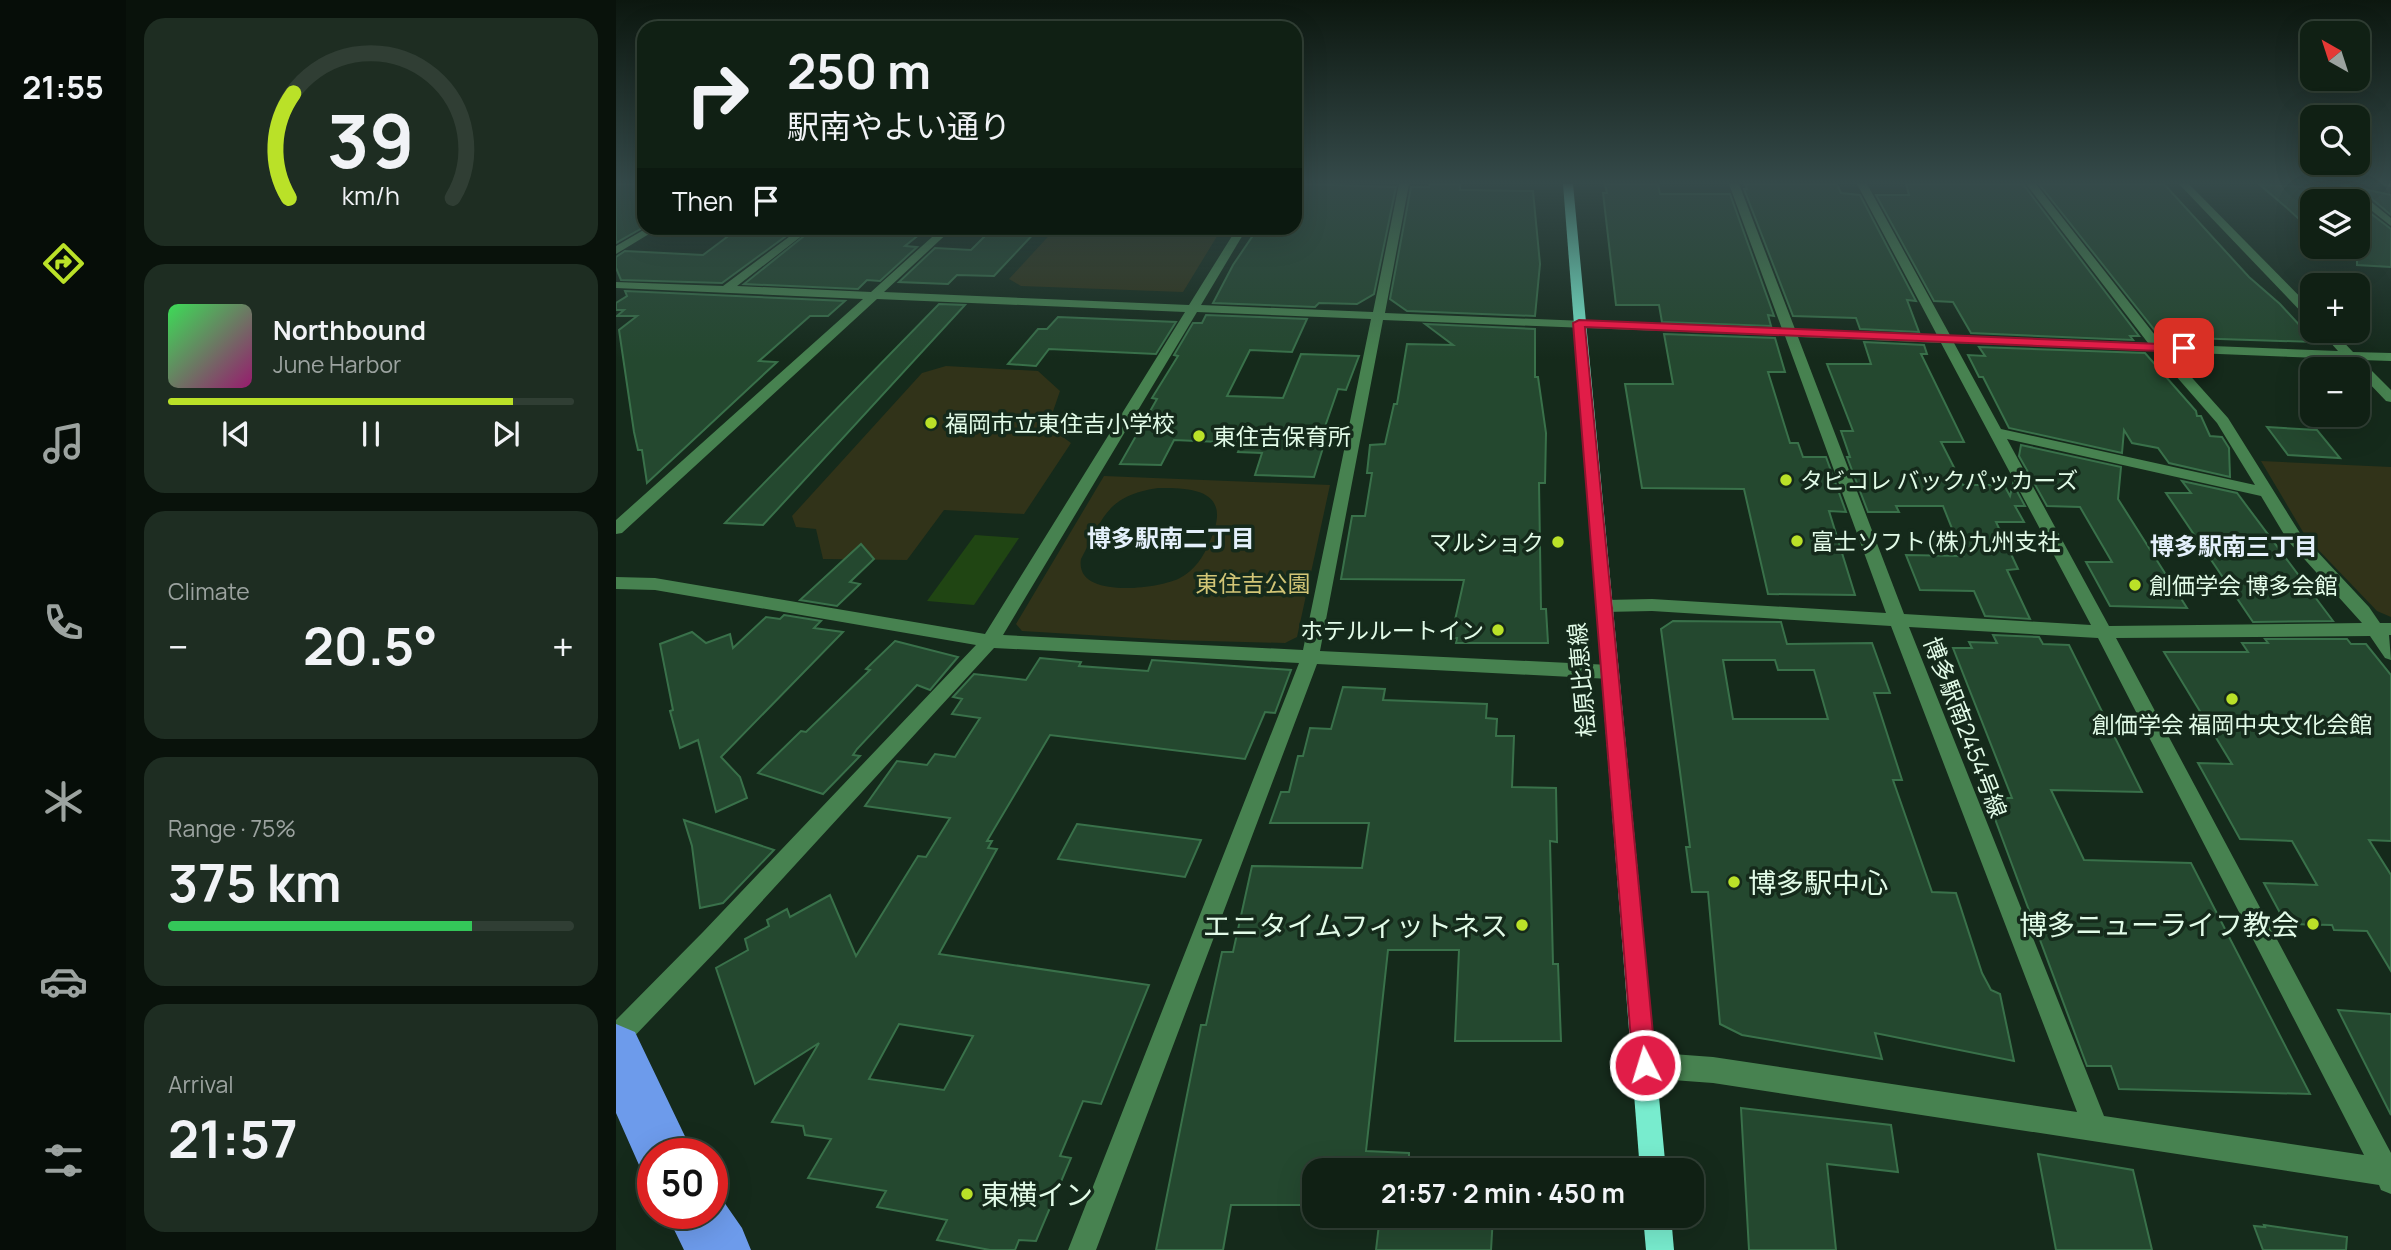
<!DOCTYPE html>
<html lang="en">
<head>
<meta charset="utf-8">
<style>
	:root { --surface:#102014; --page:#1e2d22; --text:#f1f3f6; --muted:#9ca3a0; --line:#303e34; --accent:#bae128 }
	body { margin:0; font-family:Manrope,"Noto Sans JP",sans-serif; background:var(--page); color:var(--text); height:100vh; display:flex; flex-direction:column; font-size:26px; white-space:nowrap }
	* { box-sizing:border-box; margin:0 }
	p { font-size:23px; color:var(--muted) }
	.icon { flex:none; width:38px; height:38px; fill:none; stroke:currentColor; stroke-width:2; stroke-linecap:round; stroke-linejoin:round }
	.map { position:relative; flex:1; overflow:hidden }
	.drawer { display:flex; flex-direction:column; gap:18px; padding:18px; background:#09120b; width:490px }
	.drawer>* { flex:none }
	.banner { position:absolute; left:21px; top:21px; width:665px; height:214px; border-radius:21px; box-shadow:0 7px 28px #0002,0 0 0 2px var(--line); background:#102014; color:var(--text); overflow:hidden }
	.needle { width:46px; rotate:321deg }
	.buttons { position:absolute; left:1684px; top:21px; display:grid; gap:14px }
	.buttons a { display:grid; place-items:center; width:70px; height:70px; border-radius:14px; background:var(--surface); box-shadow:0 7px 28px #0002,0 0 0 2px var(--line); font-size:35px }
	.speed { position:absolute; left:21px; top:1138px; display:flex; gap:14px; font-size:35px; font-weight:700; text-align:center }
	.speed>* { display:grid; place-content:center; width:91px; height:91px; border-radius:50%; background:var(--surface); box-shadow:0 7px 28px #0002,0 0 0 2px var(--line); line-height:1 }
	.speed .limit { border:10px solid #d22; background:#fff; color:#111 }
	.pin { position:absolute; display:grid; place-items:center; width:60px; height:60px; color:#fff; margin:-30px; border-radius:14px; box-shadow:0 4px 10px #0006 }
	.me { position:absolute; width:77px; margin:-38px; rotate:355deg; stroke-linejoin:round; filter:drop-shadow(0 0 5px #0008) }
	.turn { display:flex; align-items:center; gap:24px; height:147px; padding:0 35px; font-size:32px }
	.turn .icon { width:91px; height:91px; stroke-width:2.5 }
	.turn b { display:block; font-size:49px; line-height:60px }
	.then { display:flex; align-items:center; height:66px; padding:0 35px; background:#0003; gap:14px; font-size:26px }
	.big { font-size:52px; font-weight:700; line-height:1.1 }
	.drawer .card { flex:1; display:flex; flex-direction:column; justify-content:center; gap:10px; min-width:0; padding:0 24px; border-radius:21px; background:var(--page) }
	.drawer .dial { align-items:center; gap:0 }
	.dial svg { height:182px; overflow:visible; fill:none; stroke:var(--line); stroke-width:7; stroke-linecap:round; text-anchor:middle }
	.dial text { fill:var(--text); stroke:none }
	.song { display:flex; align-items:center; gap:21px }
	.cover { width:84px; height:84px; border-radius:10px; background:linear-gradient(135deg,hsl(130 70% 55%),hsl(320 70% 35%)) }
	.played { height:7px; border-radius:4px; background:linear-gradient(90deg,var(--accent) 85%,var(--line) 85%) }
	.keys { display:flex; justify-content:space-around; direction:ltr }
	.heat { display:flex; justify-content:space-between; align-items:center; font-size:38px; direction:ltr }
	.charge { height:10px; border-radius:5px; background:linear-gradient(90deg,#34c759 75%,var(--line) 0) }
	.trip { position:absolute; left:686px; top:1158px; width:402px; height:70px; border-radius:21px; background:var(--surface); box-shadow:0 7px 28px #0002,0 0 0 2px var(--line); font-weight:700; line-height:70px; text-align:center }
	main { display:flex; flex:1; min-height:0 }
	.tab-bar { display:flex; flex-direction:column; width:126px; justify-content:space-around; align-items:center; background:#060d08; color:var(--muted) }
	.tab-bar .icon { width:49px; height:49px }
	.tab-bar .active { color:var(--accent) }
	.tab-bar b { font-size:32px; color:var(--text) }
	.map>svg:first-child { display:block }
	.green { fill:#313319; fill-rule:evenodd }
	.water { fill:#204513 }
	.building { fill:#24482f; stroke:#39714a; stroke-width:2; fill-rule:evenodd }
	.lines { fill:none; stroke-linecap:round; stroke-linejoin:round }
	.minor { fill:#478250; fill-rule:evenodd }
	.major { fill:#78ecce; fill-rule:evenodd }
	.highway { fill:#6d9beb; fill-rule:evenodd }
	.route { fill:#e11d48; stroke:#92132f; stroke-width:2 }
	.poi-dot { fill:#bae128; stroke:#152a1b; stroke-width:2.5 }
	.labels { text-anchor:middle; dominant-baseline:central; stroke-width:7; stroke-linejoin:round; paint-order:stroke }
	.poi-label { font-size:23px; fill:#e2fbe8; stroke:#152a1b; text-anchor:start }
	.park-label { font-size:23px; fill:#d3c676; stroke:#152a1b }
	.street-label { font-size:23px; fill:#e2fbe8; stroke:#152a1b }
	.neighbourhood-label { font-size:24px; font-weight:bold; fill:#e4f0fb; stroke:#152a1b }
	.near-poi-label { font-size:28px; fill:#e2fbe8; stroke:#152a1b; text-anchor:start }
</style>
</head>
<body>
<main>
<nav class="tab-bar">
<b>21:55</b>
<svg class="icon active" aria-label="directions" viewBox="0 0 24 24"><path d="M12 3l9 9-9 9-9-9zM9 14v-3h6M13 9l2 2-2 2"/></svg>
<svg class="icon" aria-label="music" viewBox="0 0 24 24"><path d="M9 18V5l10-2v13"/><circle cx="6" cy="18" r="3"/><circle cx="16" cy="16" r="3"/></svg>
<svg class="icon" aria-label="phone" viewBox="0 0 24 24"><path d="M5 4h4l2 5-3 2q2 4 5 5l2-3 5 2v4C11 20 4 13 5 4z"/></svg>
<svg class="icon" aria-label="climate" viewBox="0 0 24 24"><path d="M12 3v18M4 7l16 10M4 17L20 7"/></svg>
<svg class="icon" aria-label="car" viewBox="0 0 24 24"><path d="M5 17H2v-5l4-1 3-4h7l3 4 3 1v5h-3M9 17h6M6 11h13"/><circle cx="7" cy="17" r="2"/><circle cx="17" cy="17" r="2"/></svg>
<svg class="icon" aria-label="filters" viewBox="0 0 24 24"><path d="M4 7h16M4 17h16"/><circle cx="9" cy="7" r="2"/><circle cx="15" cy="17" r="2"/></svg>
</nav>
<section class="drawer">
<div class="card dial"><svg viewBox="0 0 100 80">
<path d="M14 69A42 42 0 1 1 86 69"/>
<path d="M14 69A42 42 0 0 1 16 23" stroke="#bae128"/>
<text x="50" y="56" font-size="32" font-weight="700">39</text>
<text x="50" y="72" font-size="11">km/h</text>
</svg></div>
<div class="card">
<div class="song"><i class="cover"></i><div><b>Northbound</b><p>June Harbor</p></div></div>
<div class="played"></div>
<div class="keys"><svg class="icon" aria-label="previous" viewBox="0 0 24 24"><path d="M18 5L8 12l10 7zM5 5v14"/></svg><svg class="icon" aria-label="pause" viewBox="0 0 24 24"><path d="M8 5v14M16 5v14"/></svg><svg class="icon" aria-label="next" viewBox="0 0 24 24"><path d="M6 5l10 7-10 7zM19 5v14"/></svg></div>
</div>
<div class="card"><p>Climate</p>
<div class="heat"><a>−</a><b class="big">20.5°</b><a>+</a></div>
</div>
<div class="card"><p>Range · 75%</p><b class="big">375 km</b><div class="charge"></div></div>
<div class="card"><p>Arrival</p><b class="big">21:57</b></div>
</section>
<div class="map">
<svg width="1775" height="1250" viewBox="0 0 1775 1250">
	<rect width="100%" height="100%" fill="#152a1b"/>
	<g class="green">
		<polygon points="440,228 606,228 567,292 405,286 393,279"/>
		<polygon points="330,366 422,371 444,391 432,426 455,443 408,514 328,510 291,560 207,559 200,529 180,527 176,516 306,373"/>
		<polygon points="1645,461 1775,467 1775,617 1761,611 1690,537"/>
		<path d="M488 476 714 485 681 637 669 643 555 640 406 631 400 624ZM542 488C583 487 616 493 594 541 588 556 579 570 564 578 543 589 458 600 465 559 487 518 490 496 542 488Z"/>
	</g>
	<polygon class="water" points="359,535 403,538 358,605 311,601"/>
	<g class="building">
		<polygon points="0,184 28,184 28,227 0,243"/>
		<polygon points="679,184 780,187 758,294 741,304 703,303 699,307 597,303 617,265 642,228 679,228"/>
		<polygon points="814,184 844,184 844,190 917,191 924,264 919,316 791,311 774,299 795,187 813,187"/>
		<polygon points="989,184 1042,184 1044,194 1114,194 1158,316 1152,315 1155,326 1046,322 1043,305 1000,305 987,193 991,193"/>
		<polygon points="1129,184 1221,184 1225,193 1244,195 1300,301 1291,300 1303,332 1244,329 1240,318 1177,316 1128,189 1131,189"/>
		<polygon points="1290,184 1407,184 1523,336 1514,336 1517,340 1355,333 1337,302 1318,301 1260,195 1293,195"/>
		<polygon points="1423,184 1548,184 1633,277 1664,304 1699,342 1544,337"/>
		<polygon points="1644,185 1696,187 1696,231 1671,208"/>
		<polygon points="1743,188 1775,195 1775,215"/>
		<polygon points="1741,203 1775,229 1775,267 1741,265"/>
		<polygon points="123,228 181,228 106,283 5,280 0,268 0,257 9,251 87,255"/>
		<polygon points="198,228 260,228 309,230 289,246 301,247 264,281 251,280 242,289 128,284"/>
		<polygon points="391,228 423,228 378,276 341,275 332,284 283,282 319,248 355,250 372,233 385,233"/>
		<polygon points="9,291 229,301 212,316 194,316 143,361 161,362 31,483 26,450 22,450 18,432 3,330 21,316 1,316 8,310 0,310 0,303 11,296"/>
		<polygon points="323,304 349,305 147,525 109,523"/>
		<polygon points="590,315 691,319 676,352 634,350 611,396 667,398 685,354 743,356 730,390 722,389 704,441 709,441 698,477 639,475 646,453 622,452 626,443 558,440 545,465 504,464 541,399 536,398 562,356 558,355 577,323 586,323"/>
		<polygon points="442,317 560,322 540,354 433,349 420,366 392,364 422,329 431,329"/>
		<polygon points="809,324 919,329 919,377 922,377 930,433 929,483 923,483 925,609 930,609 932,643 840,643 841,638 835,638 848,580 725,579 736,516 749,516 756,473 751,473 754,445 769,444 778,404 781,404 791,344 837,345"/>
		<polygon points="1048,334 1159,338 1169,372 1152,372 1174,443 1182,443 1187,457 1210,457 1230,512 1213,511 1239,595 1152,594 1128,489 1026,488 1009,384 1057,384"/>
		<polygon points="1248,342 1308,345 1311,354 1305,354 1348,442 1325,442 1347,485 1388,485 1394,496 1397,484 1409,506 1399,506 1408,522 1380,522 1402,569 1391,570 1414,619 1369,616 1358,591 1304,590 1290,555 1347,556 1327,506 1280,506 1283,512 1252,512 1231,457 1234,457 1225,431 1237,431 1211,364 1255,364"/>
		<polygon points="1363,347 1529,353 1580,411 1581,416 1585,416 1594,436 1606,437 1613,448 1614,477 1553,463 1542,448 1516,443 1508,430 1506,453 1393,428 1367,377 1363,377 1352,355 1369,356"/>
		<polygon points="1651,427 1701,430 1724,458 1672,455"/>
		<polygon points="1405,445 1505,467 1502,499 1571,608 1494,606 1470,562 1496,562 1464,507 1431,506 1403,456"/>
		<polygon points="1566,481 1621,493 1717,621 1637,622 1550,493 1575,493"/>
		<polygon points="245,544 258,559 234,582 244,584 221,606 184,600"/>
		<polygon points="168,615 205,621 198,628 227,632 105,757 124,777 131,798 100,812 82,740 64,748 54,711 57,710 44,644 76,632 90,643 114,634 117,648 150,617 164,619"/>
		<path d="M1057 621 1165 622 1171 644 1256 643 1274 693H1258L1286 780H1277L1316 892 1340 893 1366 973 1375 990 1384 994 1398 1061 1259 1033 1266 1059 1126 1035 1104 1024 1092 892H1076L1070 847H1074L1045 629ZM1107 660H1159L1162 670H1198L1212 719H1117Z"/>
		<polygon points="1377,635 1423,637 1427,644 1453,645 1526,792 1435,790 1468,860 1575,863 1694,1094 1503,1089 1495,1066 1471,1066 1379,819 1376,819 1368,798 1396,798 1337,648 1356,648 1353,642 1381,643"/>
		<polygon points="1649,639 1731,639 1735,644 1750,644 1775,675 1775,841 1753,840 1775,875 1775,971 1751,931 1718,930 1716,925 1670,924 1648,883 1701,885 1676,841 1624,839 1582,763 1616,764 1548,652 1632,652 1626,643 1652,643"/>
		<polygon points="279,641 342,657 314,690 301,685 241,749 237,755 244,756 207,794 142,773 185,731 190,732 254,670 250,669"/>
		<path d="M424 658 465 662 463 666 532 671 536 660 675 670 659 713 649 712 629 759 434 735 371 841H376L372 848 381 849 323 954 533 985 485 1104 467 1101 444 1156 455 1158 420 1241 403 1240 399 1250H374L321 1240 331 1220 261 1207 270 1191 192 1178 215 1139 189 1135 187 1126 156 1122 203 1043 139 1084 100 968 132 950 129 939 153 926 151 920 171 909 174 917 214 895 240 956 302 856 310 857 334 818 249 806 281 761 311 765 319 754 339 757 364 718 336 714 346 699 337 697 358 674 410 680ZM283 1024 357 1036 328 1090 253 1079Z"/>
		<polygon points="727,687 769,689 767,700 871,704 870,718 881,719 880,736 898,736 896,787 940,788 941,842 934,841 937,964 942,964 945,1041 839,1041 843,950 772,950 750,1151 793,1153 793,1171 698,1171 698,1205 615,1205 607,1250 540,1250 585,1025 590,1025 606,952 617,952 636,866 746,868 753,823 654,823 665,792 673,792 682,756 687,756 694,728 715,729"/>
		<polygon points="68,820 158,850 107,903 84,908 76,846"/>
		<polygon points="461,824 585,840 569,877 442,859"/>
		<polygon points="1722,1010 1775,1014 1775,1115"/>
		<polygon points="1125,1108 1275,1125 1282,1172 1211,1164 1220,1250 1133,1250"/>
		<polygon points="1422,1154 1517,1170 1536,1250 1440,1250"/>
		<polygon points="764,1216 877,1216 875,1250 760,1250"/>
		<polygon points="1648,1225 1731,1237 1730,1250 1647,1250 1638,1226 1649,1227"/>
	</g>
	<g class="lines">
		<g class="minor">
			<path d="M783 184H793L769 313 1166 329 1113 184H1123L1179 329 1321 335 1241 184H1251L1334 335 1532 343 1410 184H1420L1546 344 1722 351 1704 331H1717L1737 352 1775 353V361L1745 360 1775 390V402L1770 401 1730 359 1553 352 1612 418 1684 533 1753 607 1764 623H1775V635H1773L1775 660 1769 658 1754 636 1500 638 1775 1153V1194L1765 1190 1763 1185 1097 1083 1029 1078 1020 1074 1016 1065 1020 1056 1029 1052 1097 1057 1461 1112 1275 626 1036 611 989 612 980 606 989 600 1036 599 1270 613 1169 336 767 320 704 651 994 665 1000 667 1003 672 1000 677 994 679 701 664 480 1250H452L683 663 378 648 103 948 9 1046 0 1049V1020L87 932 360 645 39 590 0 589V577L39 578 369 634 569 312 261 299 6 533 0 534V520L247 299 0 288V282L107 286 185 228H196L121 286 255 292 326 228H337L268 292 573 305 621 228H631L585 305 757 312ZM581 312 755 319 687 650 387 635ZM1182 337 1325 343 1475 625 1288 614ZM1338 343 1538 351 1601 423 1639 485 1385 429ZM1391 439 1645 496 1672 541 1746 623 1493 626ZM1293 627 1482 638 1748 1155 1488 1116Z"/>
			<polygon points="1563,184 1573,184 1696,309 1696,320 1692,319"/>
			<polygon points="1722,184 1733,184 1775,218 1775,226"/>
			<polygon points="1767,184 1775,184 1775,187 1768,186"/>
			<polygon points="31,228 43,228 0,254 0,246"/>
		</g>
		<g class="major">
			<polygon points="947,184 957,184 1050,1171 1024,1171"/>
			<polygon points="1027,1216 1055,1216 1058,1250 1030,1250"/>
		</g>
		<g class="highway">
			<polygon points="0,1024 19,1032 77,1153 37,1153 37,1178 27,1174 0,1113"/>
			<polygon points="96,1189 101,1192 126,1228 135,1250 68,1250 50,1213 96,1213"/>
		</g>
	</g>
	<linearGradient id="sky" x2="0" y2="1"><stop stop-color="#0c170f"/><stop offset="0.51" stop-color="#354a4a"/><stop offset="1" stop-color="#354a4a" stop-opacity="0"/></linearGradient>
	<rect width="1775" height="359" fill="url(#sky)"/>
	<polygon class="route" points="963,320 1568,345 1574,348 1568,352 969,327 1040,1065 1037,1073 1029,1077 1021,1073 1017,1065 957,323"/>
	<g class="poi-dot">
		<circle cx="315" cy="423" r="7"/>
		<circle cx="583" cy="436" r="7"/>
		<circle cx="1170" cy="480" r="7"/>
		<circle cx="1181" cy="541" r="7"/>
		<circle cx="942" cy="542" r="7"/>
		<circle cx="1519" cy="585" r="7"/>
		<circle cx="882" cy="630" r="7"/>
		<circle cx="1616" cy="699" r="7"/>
		<circle cx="1118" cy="882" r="7"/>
		<circle cx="1697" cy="924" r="7"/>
		<circle cx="906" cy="925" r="7"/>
		<circle cx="351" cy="1194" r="7"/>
	</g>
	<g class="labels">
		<g class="poi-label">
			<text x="329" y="423">福岡市立東住吉小学校</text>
			<text x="597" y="436">東住吉保育所</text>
			<text x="1184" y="480">タビコレ バックパッカーズ</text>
			<text x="1195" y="541">富士ソフト(株)九州支社</text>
			<text x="928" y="542" text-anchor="end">マルショク</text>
			<text x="1533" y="585">創価学会 博多会館</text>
			<text x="868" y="630" text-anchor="end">ホテルルートイン</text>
			<text x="1616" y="724" text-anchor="middle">創価学会 福岡中央文化会館</text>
		</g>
		<g class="park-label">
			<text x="637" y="583">東住吉公園</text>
		</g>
		<g class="street-label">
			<text transform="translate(965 680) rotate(-95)">桧原比恵線</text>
			<text transform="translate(1350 727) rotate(69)">博多駅南2454号線</text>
		</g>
		<g class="neighbourhood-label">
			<text x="555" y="537">博多駅南二丁目</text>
			<text x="1618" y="545">博多駅南三丁目</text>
		</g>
		<g class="near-poi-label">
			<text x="1132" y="882">博多駅中心</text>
			<text x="1683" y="924" text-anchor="end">博多ニューライフ教会</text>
			<text x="892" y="925" text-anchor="end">エニタイムフィットネス</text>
			<text x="365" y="1194">東横イン</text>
		</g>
	</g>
</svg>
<div class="buttons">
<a><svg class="needle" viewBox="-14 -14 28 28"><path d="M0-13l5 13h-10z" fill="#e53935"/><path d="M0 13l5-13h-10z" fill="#9ca3a0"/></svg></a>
<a><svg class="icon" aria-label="search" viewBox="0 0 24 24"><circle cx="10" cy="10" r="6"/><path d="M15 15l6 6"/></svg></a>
<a><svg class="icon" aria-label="layers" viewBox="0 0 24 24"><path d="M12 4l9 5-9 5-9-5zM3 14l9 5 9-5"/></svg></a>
<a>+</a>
<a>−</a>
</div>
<div class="speed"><div class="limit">50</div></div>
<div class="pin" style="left:1568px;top:348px;background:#d93025"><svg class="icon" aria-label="arrive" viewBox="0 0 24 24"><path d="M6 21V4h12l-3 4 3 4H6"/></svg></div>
<svg class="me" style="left:1029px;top:1065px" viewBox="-20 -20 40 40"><circle r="17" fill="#e11d48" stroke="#fff" stroke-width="3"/><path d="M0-11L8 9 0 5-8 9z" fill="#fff"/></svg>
<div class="trip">21:57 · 2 min · 450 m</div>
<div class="banner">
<div class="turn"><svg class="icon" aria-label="right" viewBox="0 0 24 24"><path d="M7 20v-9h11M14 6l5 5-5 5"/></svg><div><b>250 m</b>駅南やよい通り</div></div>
<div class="then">Then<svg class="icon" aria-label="arrive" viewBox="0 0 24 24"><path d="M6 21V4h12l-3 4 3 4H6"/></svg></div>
</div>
</div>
</main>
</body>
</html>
